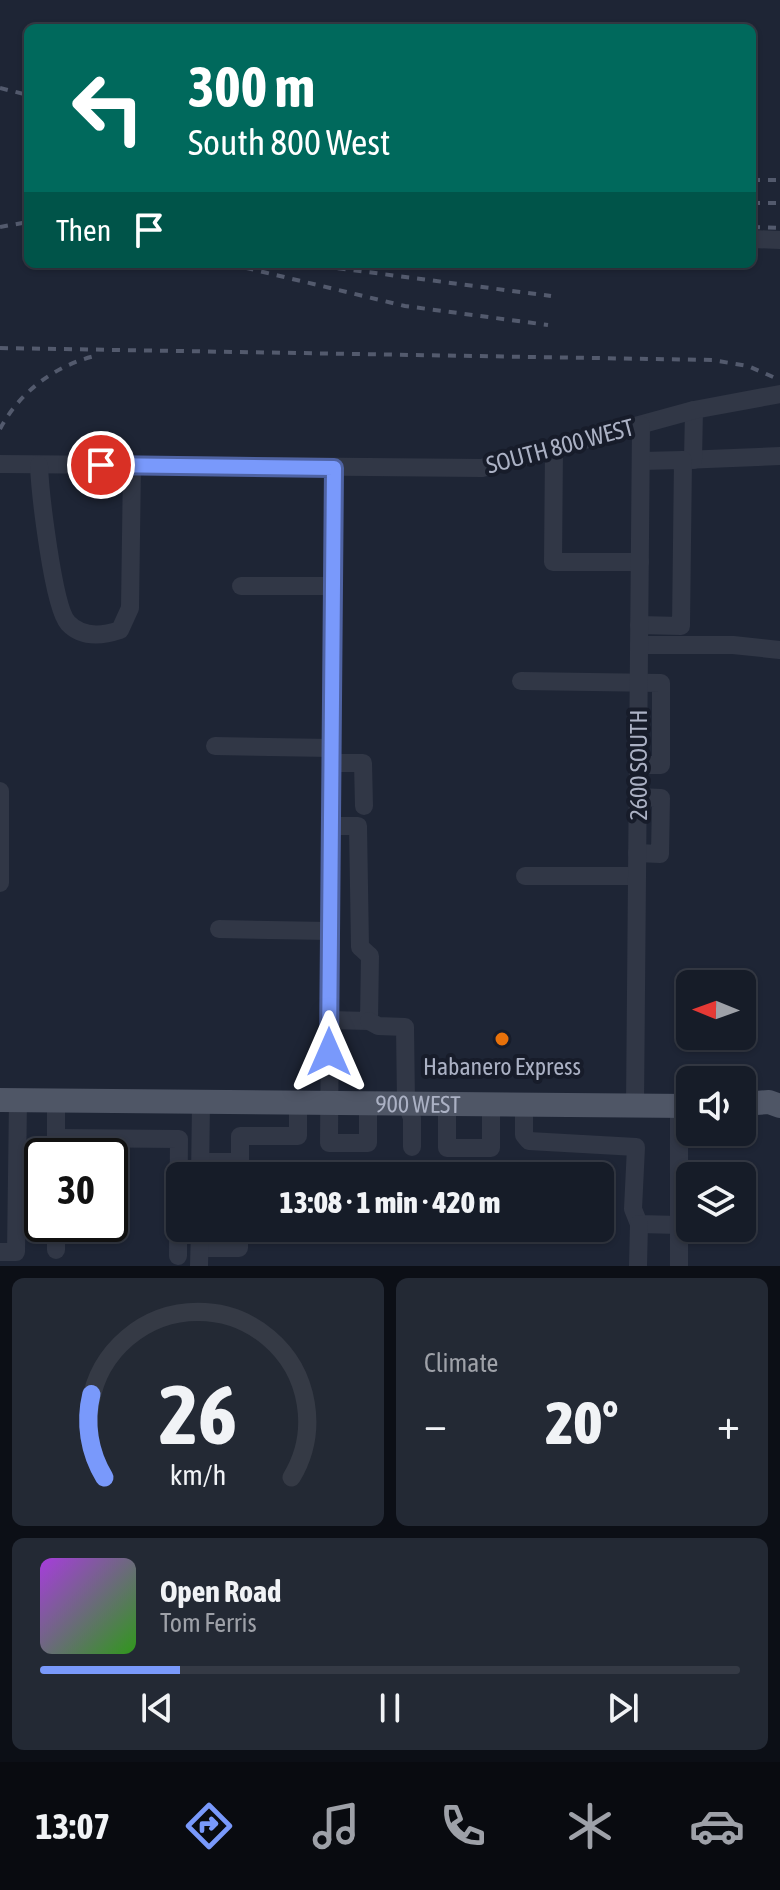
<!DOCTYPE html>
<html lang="en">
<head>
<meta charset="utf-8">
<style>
	:root { --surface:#161c28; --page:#232934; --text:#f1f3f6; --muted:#9ea1a8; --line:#353a45; --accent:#7999fb }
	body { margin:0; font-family:"Asap Condensed",sans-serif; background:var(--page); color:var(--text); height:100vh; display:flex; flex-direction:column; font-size:30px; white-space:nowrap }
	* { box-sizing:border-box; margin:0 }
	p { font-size:26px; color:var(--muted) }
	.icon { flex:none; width:44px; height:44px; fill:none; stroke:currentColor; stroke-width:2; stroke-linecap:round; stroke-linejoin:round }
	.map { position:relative; height:1266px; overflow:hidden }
	.sheet { display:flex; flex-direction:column; gap:12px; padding:12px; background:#0c0f16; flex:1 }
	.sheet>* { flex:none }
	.top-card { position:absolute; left:24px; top:24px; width:732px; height:244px; border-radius:12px; box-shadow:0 2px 6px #0004,0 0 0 2px var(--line); background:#00695c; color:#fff; overflow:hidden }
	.needle { width:52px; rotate:271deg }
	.buttons { position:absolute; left:676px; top:970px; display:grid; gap:16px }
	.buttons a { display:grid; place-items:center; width:80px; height:80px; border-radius:12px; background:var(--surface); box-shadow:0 2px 6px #0004,0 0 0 2px var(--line); font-size:40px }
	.speed { position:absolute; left:24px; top:1138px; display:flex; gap:16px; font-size:40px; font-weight:700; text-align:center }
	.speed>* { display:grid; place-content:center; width:104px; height:104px; border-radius:50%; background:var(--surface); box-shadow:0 2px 6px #0004,0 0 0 2px var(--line); line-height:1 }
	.speed .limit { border:4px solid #111; border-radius:12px; background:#fff; color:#111 }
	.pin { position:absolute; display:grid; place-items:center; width:68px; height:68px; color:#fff; margin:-34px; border:4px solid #fff; border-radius:50%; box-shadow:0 2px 8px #0007 }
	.me { position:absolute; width:88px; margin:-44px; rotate:0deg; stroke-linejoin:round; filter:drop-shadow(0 0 6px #0008) }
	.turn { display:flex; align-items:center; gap:28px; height:168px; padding:0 32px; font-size:36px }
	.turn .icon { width:104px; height:104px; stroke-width:2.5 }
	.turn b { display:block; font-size:56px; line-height:68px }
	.then { display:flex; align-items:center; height:76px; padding:0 32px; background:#0003; gap:16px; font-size:30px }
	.big { font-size:60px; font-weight:800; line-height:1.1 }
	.sheet .widget { flex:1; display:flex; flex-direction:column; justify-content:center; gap:12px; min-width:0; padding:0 28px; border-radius:12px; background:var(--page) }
	.sheet .dial { align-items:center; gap:0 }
	.dial svg { height:208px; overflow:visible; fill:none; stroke:var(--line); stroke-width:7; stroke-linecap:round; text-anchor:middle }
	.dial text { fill:var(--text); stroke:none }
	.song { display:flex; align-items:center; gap:24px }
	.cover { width:96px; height:96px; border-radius:12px; background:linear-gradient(135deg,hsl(280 70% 55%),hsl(110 70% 35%)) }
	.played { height:8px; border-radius:4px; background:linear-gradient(90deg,var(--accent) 20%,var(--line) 20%) }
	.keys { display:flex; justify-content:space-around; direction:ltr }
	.heat { display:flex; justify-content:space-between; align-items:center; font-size:44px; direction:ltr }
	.sheet .tiles { flex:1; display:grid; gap:12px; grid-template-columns:1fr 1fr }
	.widget:last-child { grid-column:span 2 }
	.trip { position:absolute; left:166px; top:1162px; width:448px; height:80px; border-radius:12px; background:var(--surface); box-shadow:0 2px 6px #0004,0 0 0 2px var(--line); font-weight:800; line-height:80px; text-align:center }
	.tabs { display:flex; height:128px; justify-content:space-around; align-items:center; background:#090b10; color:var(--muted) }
	.tabs .icon { width:56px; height:56px }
	.tabs .on { color:var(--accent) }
	.tabs b { font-size:36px; color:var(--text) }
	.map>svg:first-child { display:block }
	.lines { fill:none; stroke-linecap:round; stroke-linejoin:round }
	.minor { stroke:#313746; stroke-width:18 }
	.major { stroke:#4f5666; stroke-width:24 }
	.rail { stroke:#535a6d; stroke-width:4; stroke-dasharray:8 8; stroke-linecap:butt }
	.route-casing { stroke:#4f63a3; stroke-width:20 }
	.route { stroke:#7999fb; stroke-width:14 }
	.food-dot { fill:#e8710a; stroke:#171c2a; stroke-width:3 }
	.labels { text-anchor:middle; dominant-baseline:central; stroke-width:8; stroke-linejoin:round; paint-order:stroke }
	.street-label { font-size:24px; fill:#abb1c4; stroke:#171c2a }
	.poi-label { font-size:24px; fill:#abb1c4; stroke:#171c2a }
</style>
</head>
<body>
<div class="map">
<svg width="780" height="1266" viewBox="0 0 780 1266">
	<rect width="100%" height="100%" fill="#1e2535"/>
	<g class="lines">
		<g class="minor">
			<polyline points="752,239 780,240"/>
			<polyline points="554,450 553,562 640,562"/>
			<polyline points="683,460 780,456"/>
			<polyline points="693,460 694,410"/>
			<polyline points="0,464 482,468 694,410 780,394"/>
			<path d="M39 465C40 491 53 607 68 623 82 638 102 636 120 630L130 608 132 465"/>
			<polyline points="334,468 329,1143 368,1143 368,1102"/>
			<polyline points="241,586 333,586"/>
			<polyline points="639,625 681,626 683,460 641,461"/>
			<polyline points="639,645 733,645 780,650"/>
			<polyline points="521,681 661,683 661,765 638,765"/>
			<polyline points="215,746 331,748"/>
			<polyline points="331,763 363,763 364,806"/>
			<polyline points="0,791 0,883"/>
			<polyline points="637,853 660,854 661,798 638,797"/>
			<polyline points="525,876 637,876"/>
			<polyline points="219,929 330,931"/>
			<polyline points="329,1020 369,1021 370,956 360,947 358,826 331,826"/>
			<polyline points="369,1021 378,1026 405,1027 406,1102 412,1118 412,1147"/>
			<polyline points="447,1103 447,1148 491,1148 491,1103"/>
			<polyline points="524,1104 524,1135 529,1141 636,1147 633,1209 639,1224 679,1225"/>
			<polyline points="635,1105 641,425"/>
			<polyline points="56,1138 179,1139 178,1256"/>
			<polyline points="56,1156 56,1101"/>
			<polyline points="201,1162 240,1162 240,1176"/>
			<polyline points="240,1162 240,1136 298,1136 298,1102"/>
			<polyline points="200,1176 201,1103"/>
			<polyline points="200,1248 239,1248 239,1228"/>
			<polyline points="56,1250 56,1224"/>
			<polyline points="0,1252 16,1252 18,1100"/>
			<polyline points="199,1266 200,1228"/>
			<polyline points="638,1266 639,1224"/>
			<polyline points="679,1266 679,1107"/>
		</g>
		<g class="major">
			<path id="s1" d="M0 1100 690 1106"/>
			<polyline points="742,1104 769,1102 780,1106"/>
		</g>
		<g class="rail">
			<polyline points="0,88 28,95"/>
			<polyline points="752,180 780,180"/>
			<polyline points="752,203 780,203"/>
			<polyline points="0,227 28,222"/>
			<polyline points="752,227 780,228"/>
			<polyline points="230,264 405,306 548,325"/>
			<polyline points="306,264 551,296"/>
			<polyline points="0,348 712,360 748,366 780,380"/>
			<path d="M0 429C20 391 57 364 99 355"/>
		</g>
	</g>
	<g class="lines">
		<defs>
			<polyline id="route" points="101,465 334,468 329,1052"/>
		</defs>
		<use href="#route" class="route-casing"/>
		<use href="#route" class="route"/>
	</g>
	<circle class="food-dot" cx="502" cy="1039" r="8"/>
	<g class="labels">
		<g class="street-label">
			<text transform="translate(560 446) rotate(-15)">SOUTH 800 WEST</text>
			<text transform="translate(638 765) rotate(-90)">2600 SOUTH</text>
			<text stroke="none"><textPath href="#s1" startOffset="418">900 WEST</textPath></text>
		</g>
		<g class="poi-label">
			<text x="502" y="1066">Habanero Express</text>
		</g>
	</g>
</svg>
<div class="buttons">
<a><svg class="needle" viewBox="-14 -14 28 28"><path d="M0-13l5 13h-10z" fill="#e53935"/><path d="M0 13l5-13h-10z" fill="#9ea1a8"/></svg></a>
<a><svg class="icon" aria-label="sound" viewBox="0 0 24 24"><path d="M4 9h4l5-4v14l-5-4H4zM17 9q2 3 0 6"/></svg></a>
<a><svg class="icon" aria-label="layers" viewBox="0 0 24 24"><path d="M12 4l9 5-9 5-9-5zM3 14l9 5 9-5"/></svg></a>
</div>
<div class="speed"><div class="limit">30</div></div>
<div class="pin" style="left:101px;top:465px;background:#d93025"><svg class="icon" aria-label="arrive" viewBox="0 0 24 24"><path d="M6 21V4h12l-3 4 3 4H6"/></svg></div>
<svg class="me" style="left:329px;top:1052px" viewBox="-20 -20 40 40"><path d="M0-17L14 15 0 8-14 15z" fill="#7999fb" stroke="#fff" stroke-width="4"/></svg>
<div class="trip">13:08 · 1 min · 420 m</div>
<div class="top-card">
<div class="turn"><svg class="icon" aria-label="left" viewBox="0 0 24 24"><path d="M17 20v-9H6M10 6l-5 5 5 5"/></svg><div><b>300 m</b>South 800 West</div></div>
<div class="then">Then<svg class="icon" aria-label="arrive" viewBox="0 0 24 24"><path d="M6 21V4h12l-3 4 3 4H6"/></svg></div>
</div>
</div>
<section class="sheet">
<div class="tiles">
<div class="widget dial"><svg viewBox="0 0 100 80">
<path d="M14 69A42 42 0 1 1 86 69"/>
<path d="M14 69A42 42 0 0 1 9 37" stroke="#7999fb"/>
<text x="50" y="56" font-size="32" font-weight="700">26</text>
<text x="50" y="72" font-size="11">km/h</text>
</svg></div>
<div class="widget"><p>Climate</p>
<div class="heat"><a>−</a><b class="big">20°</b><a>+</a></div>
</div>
<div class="widget">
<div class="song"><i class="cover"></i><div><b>Open Road</b><p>Tom Ferris</p></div></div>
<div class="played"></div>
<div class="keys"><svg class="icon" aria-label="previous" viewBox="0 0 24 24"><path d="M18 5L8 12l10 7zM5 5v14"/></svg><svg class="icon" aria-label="pause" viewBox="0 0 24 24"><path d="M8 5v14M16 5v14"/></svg><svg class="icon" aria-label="next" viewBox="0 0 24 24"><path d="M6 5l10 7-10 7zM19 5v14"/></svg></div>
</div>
</div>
</section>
<nav class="tabs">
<b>13:07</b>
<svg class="icon on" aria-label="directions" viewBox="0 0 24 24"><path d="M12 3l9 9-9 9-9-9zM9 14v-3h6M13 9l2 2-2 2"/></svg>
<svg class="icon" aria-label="music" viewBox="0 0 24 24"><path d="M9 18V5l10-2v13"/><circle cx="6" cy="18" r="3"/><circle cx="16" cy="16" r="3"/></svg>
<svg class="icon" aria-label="phone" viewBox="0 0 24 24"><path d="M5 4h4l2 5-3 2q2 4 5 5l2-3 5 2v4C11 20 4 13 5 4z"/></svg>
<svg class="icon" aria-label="climate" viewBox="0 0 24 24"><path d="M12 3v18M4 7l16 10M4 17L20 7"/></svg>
<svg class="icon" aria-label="car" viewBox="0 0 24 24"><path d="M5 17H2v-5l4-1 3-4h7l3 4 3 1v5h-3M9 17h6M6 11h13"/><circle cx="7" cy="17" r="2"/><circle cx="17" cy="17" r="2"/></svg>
</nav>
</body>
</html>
